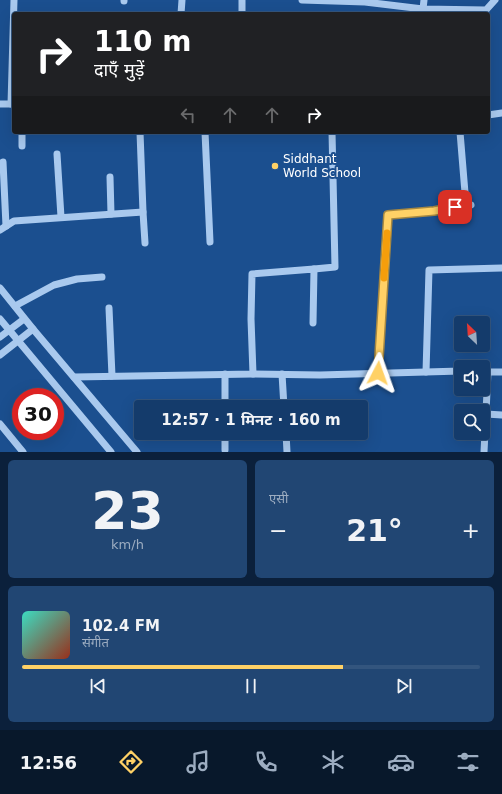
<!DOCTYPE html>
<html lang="hi">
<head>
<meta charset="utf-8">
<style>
	:root { --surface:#143b6b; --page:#214673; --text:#f1f3f6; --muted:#9dadc1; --line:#33557e; --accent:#ffd166 }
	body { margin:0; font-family:"DejaVu Sans","Noto Sans Devanagari",sans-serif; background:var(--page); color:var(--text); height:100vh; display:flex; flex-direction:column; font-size:15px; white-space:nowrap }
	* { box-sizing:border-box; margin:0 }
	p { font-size:13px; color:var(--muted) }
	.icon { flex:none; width:22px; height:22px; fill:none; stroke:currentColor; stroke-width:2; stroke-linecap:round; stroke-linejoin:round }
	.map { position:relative; height:452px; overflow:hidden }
	.sheet { display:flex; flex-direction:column; gap:8px; padding:8px; background:#0b203b; flex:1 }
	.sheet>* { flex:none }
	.banner { position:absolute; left:12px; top:12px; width:478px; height:122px; border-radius:4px; box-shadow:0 4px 16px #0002,0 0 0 1px var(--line); background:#202124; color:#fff; overflow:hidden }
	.needle { width:26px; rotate:335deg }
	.controls { position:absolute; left:454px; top:316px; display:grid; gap:8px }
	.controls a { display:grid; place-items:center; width:36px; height:36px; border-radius:4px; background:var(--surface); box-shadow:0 4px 16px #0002,0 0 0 1px var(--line); font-size:20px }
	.speed { position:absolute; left:12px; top:388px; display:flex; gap:8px; font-size:20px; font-weight:700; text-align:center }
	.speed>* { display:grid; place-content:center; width:52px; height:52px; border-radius:50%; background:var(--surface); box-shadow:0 4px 16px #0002,0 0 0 1px var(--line); line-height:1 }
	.speed .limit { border:6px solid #d22; background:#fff; color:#111 }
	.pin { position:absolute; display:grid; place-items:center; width:34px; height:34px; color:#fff; margin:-17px; border-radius:8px; box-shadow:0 2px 6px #0006 }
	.me { position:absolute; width:44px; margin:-22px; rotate:4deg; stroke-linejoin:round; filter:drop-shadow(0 0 3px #0008) }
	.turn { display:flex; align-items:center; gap:14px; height:84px; padding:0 16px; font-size:18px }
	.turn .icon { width:52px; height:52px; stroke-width:2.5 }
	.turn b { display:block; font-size:28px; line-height:34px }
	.lanes { display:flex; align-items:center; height:38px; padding:0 16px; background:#0003; justify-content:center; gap:20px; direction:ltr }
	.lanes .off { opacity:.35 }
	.big { font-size:30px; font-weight:700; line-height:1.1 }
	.sheet .card { flex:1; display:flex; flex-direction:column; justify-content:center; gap:6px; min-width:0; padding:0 14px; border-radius:6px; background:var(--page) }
	.sheet .dial { align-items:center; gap:0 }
	.dial b { font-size:52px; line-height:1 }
	.song { display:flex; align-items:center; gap:12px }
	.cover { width:48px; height:48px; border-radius:6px; background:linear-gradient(135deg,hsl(170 70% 55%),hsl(10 70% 35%)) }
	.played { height:4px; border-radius:2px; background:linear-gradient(90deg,var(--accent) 70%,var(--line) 70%) }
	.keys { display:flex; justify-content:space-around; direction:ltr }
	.heat { display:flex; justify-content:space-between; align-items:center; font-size:22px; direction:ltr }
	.sheet .tiles { flex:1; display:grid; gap:8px; grid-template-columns:1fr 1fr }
	.card:last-child { grid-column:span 2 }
	.trip { position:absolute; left:134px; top:400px; width:234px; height:40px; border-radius:4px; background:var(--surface); box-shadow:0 4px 16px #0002,0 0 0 1px var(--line); font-weight:700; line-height:40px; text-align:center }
	.menu { display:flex; height:64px; justify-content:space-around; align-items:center; background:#08182b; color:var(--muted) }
	.menu .icon { width:28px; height:28px }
	.menu .active { color:var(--accent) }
	.menu b { font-size:18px; color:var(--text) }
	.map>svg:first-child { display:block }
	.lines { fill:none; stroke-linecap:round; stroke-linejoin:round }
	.minor { stroke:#a9c9ee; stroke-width:7 }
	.route-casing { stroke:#a68842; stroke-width:10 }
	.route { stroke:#ffd166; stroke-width:7 }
	.slow { stroke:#f59e0b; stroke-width:7 }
	.poi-dot { fill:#ffd166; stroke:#1b4f8f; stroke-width:1.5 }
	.labels { text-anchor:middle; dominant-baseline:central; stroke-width:4; stroke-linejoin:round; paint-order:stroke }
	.poi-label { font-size:12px; fill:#fff; stroke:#1b4f8f; text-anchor:start }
</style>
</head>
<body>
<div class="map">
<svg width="502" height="452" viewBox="0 0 502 452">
	<rect width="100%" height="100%" fill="#1b4f8f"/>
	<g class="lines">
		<g class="minor">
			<polyline points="302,0 365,2 423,9 486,10 495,0"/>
			<polyline points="124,1 124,0"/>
			<polyline points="423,9 424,0"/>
			<polyline points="181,14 182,0"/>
			<polyline points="242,14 242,0"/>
			<polyline points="0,104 14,104"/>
			<polyline points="11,104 14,0"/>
			<polyline points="488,115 502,113"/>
			<polyline points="22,132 22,146"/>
			<polyline points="140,132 143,212"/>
			<polyline points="205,132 210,242"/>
			<polyline points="460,132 466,205"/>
			<polyline points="57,154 61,217"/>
			<polyline points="3,162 6,226"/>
			<polyline points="110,177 111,214"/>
			<polyline points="0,230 14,221 143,212 145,243"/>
			<polyline points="314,269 335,267 332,132"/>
			<polyline points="0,288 33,329 137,452"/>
			<polyline points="15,306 54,285 77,279 102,277"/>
			<polyline points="109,308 112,376"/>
			<polyline points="0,319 111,452"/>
			<polyline points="0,337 24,319"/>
			<polyline points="0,355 33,329"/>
			<polyline points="483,370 488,372 484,452"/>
			<polyline points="426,372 429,270 502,268"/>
			<polyline points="488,372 502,372"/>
			<polyline points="378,373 388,215 434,211 471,205"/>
			<polyline points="225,374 225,407"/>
			<polyline points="253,374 320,375 461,371"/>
			<polyline points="282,374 284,407"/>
			<polyline points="74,377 253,374 251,319 252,274 314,269 313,323"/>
			<polyline points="486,414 502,415"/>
			<polyline points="0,424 23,452"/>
			<polyline points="225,433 225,450"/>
			<polyline points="286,433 287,452"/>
		</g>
	</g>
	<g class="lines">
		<defs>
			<polyline id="route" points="378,373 388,215 434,211 455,207"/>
		</defs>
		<use href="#route" class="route-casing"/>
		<use href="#route" class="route"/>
		<polyline class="slow" points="384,278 387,233"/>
	</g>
	<circle class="poi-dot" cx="275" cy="166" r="4"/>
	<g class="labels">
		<g class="poi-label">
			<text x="283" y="159">Siddhant<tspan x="283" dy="14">World School</tspan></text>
		</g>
	</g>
</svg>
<div class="controls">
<a><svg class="needle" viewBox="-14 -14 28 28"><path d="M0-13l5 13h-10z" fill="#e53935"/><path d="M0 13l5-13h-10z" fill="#9dadc1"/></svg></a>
<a><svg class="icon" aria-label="sound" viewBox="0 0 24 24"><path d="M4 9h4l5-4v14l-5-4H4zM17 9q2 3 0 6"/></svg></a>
<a><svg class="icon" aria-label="search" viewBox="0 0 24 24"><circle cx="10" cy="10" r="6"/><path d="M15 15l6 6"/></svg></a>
</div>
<div class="speed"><div class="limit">30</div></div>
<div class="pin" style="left:455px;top:207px;background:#d93025"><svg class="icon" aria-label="arrive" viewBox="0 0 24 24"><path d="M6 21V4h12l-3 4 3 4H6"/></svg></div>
<svg class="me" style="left:378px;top:373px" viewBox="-20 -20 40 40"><path d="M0-17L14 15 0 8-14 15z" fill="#ffd166" stroke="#fff" stroke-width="4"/></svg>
<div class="trip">12:57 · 1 मिनट · 160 m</div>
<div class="banner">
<div class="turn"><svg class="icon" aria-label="right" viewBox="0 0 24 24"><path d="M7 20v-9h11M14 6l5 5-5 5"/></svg><div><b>110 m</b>दाएँ मुड़ें</div></div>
<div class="lanes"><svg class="icon off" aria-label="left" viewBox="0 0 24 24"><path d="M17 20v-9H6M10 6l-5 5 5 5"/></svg><svg class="icon off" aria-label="ahead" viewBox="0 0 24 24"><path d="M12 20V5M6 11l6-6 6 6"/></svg><svg class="icon off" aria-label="ahead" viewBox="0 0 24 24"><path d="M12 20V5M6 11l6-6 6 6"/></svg><svg class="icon" aria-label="right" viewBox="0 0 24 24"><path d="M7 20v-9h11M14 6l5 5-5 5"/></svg></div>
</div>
</div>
<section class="sheet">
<div class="tiles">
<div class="card dial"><b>23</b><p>km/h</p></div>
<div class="card"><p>एसी</p>
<div class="heat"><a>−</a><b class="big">21°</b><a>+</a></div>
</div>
<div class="card">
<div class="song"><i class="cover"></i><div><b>102.4 FM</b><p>संगीत</p></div></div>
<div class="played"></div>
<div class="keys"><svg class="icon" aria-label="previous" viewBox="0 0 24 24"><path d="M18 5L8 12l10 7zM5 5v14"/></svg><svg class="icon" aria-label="pause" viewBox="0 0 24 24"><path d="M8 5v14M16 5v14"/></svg><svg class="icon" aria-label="next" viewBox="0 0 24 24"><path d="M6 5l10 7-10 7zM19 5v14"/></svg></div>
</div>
</div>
</section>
<nav class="menu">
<b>12:56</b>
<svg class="icon active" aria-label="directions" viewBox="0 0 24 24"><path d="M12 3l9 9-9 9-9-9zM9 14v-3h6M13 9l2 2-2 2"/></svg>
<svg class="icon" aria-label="music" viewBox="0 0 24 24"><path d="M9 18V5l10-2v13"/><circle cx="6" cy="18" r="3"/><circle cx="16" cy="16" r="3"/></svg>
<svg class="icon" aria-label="phone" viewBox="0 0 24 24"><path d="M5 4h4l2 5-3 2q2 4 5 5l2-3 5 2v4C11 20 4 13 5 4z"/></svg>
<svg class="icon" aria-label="climate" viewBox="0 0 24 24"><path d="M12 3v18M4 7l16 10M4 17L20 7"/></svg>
<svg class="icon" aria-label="car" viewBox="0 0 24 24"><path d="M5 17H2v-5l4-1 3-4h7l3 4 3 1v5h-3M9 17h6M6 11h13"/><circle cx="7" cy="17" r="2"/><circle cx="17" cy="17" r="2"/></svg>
<svg class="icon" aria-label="filters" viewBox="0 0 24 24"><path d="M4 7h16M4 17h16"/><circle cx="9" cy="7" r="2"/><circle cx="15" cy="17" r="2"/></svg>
</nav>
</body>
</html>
